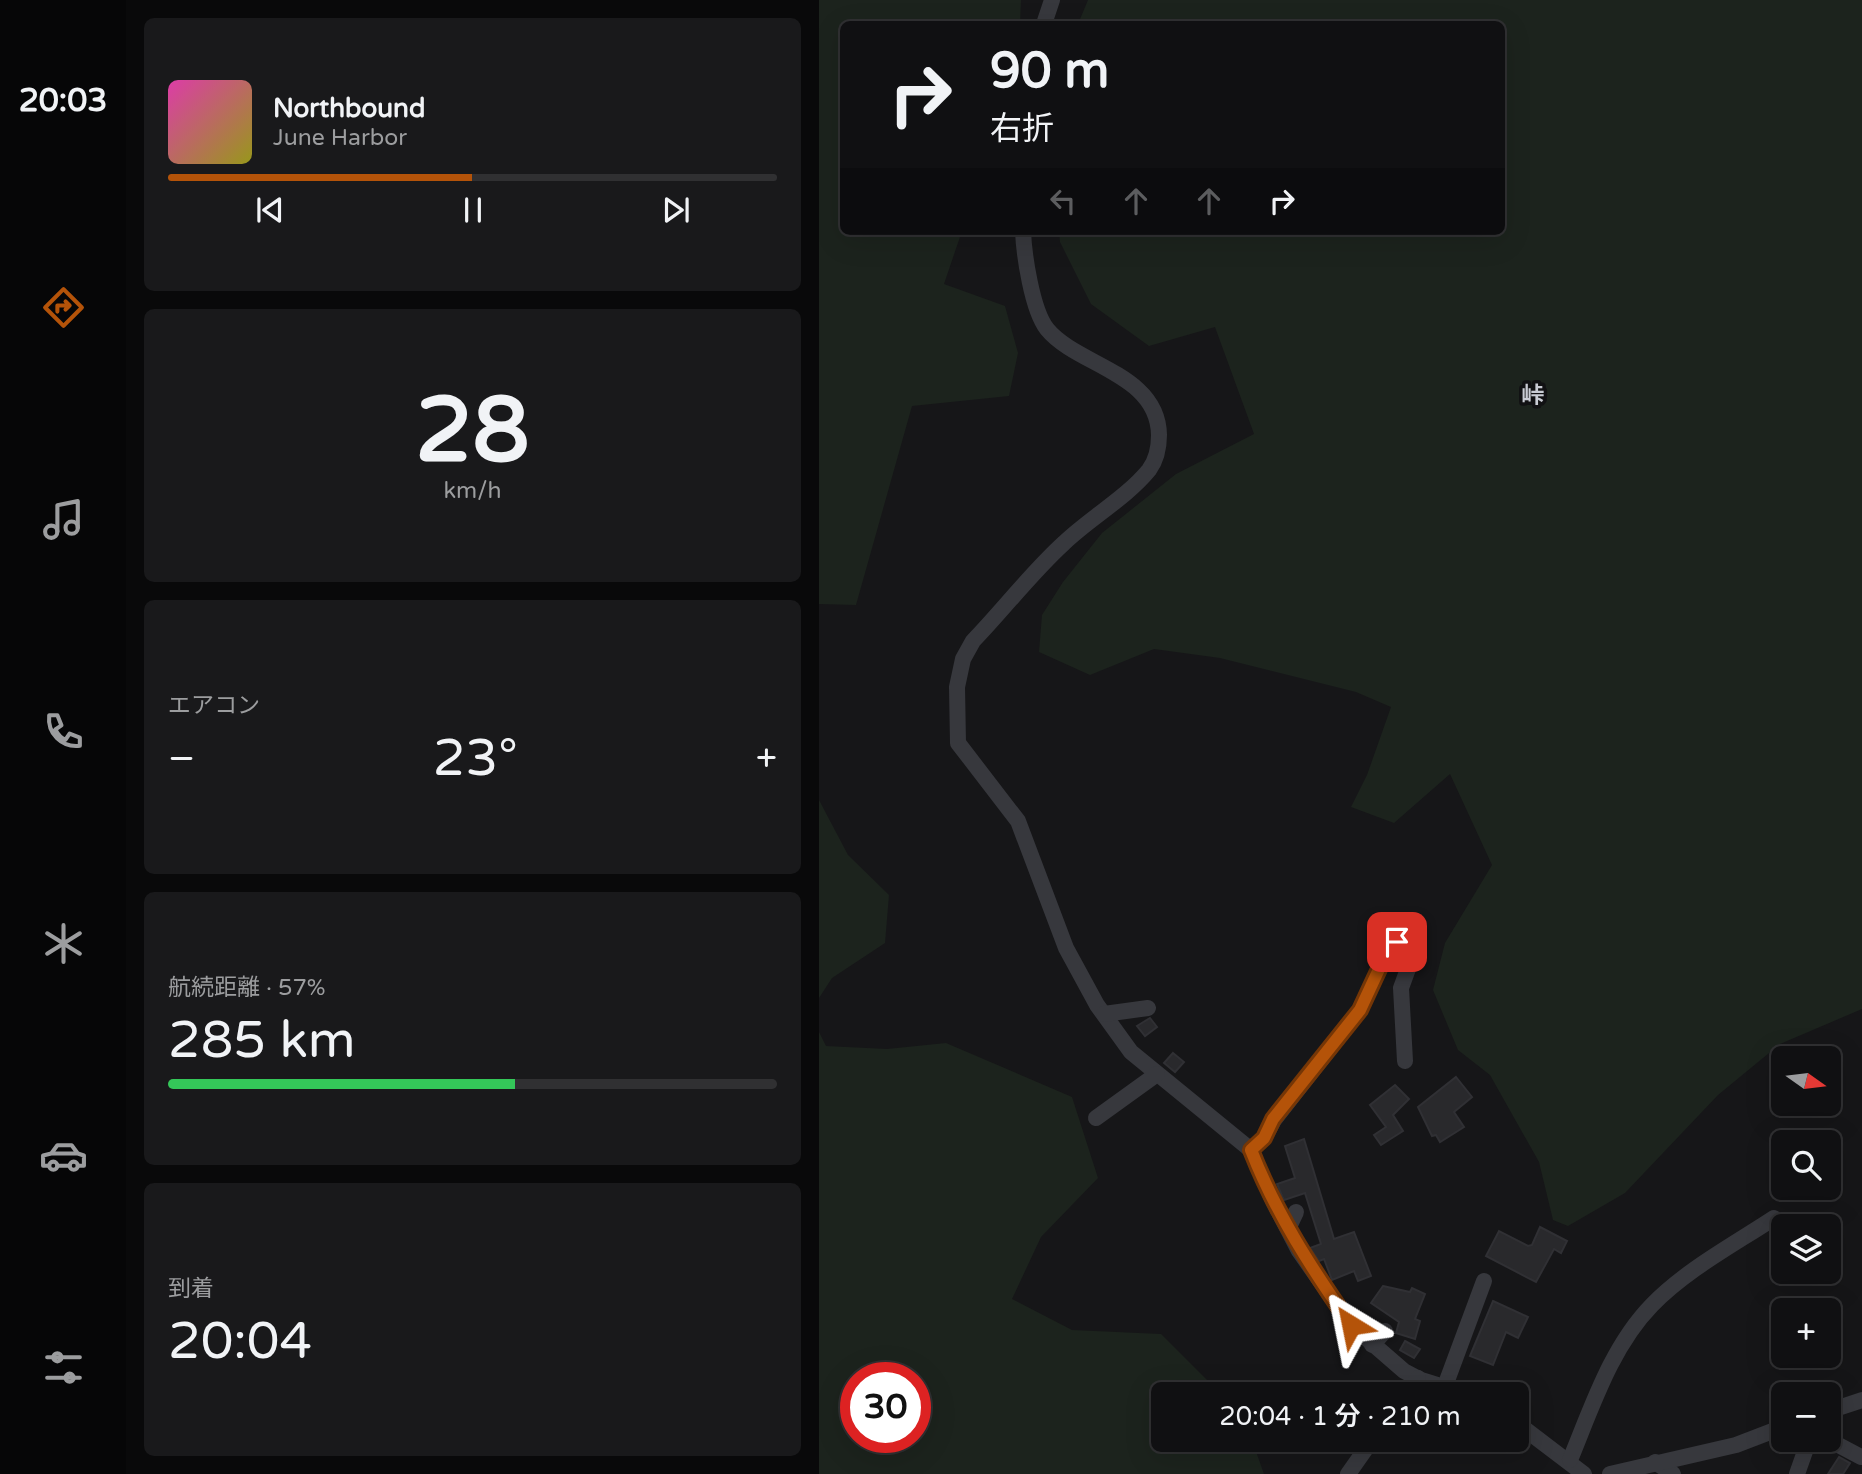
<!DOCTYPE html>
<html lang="ja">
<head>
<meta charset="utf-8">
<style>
	:root { --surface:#101012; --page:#19191b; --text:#f1f3f6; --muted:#9c9d9f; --line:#303032; --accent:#b45309 }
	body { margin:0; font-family:"Varela Round","Noto Sans JP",sans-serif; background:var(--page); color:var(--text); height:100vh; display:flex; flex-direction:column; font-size:26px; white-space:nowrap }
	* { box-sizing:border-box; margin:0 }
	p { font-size:23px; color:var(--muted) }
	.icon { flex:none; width:38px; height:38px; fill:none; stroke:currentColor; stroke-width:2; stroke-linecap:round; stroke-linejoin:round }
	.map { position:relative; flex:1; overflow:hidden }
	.side { display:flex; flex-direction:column; gap:18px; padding:18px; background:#09090a; width:693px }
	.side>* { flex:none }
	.guide { position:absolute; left:21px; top:21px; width:665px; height:214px; border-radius:10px; box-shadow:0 7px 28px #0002,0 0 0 2px var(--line); background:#101012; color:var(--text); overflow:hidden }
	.needle { width:46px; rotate:104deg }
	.tools { position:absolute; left:952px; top:1046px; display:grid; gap:14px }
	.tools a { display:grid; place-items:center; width:70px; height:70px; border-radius:10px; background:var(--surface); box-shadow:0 7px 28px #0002,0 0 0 2px var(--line); font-size:35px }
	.speed { position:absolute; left:21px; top:1362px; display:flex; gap:14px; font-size:35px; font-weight:700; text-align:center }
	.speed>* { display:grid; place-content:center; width:91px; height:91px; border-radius:50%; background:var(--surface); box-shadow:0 7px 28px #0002,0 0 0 2px var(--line); line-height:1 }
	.speed .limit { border:10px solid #d22; background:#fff; color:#111 }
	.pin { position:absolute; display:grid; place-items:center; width:60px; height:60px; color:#fff; margin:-30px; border-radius:14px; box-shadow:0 4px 10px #0006 }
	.me { position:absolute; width:77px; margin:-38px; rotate:325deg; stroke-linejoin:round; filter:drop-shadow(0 0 5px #0008) }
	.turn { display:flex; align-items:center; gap:24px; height:147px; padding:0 35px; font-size:32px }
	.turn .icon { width:91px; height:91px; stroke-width:2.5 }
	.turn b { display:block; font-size:49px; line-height:60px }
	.lanes { display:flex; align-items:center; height:66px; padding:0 35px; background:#0003; justify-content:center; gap:35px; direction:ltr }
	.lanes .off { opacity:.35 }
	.big { font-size:52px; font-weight:600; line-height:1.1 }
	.side .widget { flex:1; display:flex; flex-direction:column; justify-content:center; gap:10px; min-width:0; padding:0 24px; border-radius:10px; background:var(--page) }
	.side .dial { align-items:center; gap:0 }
	.dial b { font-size:91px; line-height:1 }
	.song { display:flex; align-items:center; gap:21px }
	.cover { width:84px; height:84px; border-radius:10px; background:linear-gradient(135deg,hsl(320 70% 55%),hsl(60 70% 35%)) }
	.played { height:7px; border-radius:4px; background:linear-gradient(90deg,var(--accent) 50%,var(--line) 50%) }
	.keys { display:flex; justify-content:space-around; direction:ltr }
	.heat { display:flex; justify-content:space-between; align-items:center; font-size:38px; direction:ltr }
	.charge { height:10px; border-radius:5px; background:linear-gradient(90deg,#34c759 57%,var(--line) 0) }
	.trip { position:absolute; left:332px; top:1382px; width:378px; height:70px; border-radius:10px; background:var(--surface); box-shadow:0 7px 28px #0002,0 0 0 2px var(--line); font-weight:600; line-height:70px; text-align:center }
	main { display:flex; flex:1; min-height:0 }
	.tabs { display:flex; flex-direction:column; width:126px; justify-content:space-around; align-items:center; background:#060607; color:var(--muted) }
	.tabs .icon { width:49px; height:49px }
	.tabs .current { color:var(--accent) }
	.tabs b { font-size:32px; color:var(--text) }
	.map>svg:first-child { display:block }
	.green { fill:#1c231d; fill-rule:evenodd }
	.building { fill:#29292c; stroke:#303034; stroke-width:2 }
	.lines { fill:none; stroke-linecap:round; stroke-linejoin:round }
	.minor { stroke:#37383d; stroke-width:16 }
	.route-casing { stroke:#753606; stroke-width:18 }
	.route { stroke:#b45309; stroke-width:12 }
	.labels { text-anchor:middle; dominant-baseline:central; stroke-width:7; stroke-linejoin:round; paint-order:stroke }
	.quarter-label { font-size:23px; font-weight:bold; fill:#c9ccd4; stroke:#111113 }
</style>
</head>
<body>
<main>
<nav class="tabs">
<b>20:03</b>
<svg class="icon current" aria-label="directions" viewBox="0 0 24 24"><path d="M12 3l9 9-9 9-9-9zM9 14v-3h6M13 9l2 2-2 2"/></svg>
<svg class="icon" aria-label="music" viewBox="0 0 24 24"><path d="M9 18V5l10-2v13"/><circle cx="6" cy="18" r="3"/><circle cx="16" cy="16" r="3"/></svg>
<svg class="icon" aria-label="phone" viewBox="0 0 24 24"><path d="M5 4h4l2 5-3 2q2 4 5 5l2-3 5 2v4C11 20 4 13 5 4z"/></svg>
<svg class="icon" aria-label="climate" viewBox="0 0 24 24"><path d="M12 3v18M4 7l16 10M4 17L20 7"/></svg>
<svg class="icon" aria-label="car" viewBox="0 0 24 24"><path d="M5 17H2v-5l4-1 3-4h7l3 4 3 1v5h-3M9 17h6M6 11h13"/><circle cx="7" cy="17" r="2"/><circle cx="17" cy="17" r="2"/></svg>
<svg class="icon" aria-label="filters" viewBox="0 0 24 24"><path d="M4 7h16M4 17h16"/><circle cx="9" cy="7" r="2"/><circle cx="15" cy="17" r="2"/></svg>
</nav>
<section class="side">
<div class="widget">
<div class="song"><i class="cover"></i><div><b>Northbound</b><p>June Harbor</p></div></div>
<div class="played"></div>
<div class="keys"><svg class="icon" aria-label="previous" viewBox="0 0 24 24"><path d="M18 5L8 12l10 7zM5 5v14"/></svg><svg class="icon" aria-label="pause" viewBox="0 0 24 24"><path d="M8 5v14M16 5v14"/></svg><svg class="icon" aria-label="next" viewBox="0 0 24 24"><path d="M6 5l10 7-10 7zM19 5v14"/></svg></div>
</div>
<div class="widget dial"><b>28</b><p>km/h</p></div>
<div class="widget"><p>エアコン</p>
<div class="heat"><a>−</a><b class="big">23°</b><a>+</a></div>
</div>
<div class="widget"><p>航続距離 · 57%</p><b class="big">285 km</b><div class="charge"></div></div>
<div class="widget"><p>到着</p><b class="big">20:04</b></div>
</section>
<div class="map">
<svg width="1043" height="1474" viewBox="0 0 1043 1474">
	<rect width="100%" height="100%" fill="#161618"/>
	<g class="green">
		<polygon points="0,0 202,0 201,24 24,24 24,231 143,231 125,284 186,306 199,353 190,396 93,406 37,605 0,604"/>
		<polygon points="269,0 1043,0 1043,1009 961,1044 899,1095 806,1193 749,1226 734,1220 720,1162 671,1075 639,1050 614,990 626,943 673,865 631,774 575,823 532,807 548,775 572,707 537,692 401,658 335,649 271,675 220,652 223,615 244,582 283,533 357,474 435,434 396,327 330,346 272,304 241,242 240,231 682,231 682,24 259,24"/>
		<polygon points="0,800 29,855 70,895 66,943 13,978 0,998"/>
		<path d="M0 1032 7 1046 68 1049 127 1043 253 1097 279 1178 222 1237 193 1299 253 1330 342 1334 403 1395H345V1440H433L445 1474H0ZM37 1377H96V1437H37Z"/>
	</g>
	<g class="building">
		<polygon points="331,1018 338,1027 326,1036 318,1026"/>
		<polygon points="354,1053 365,1062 356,1072 345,1063"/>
		<polygon points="637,1077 653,1097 635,1112 645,1127 621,1142 617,1135 613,1136 599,1107"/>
		<polygon points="576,1085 590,1099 574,1115 584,1131 562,1145 555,1135 567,1127 551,1105"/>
		<polygon points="485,1139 515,1239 535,1232 552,1276 539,1281 535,1271 513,1280 505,1259 500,1261 491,1248 502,1244 486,1193 465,1200 463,1196 458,1184 476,1178 466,1146"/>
		<polygon points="721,1227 748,1241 742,1253 735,1249 717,1282 667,1256 680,1231 709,1246 713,1245"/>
		<polygon points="564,1286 591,1292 593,1288 606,1294 596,1319 601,1321 596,1339 577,1333 580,1322 552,1303"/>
		<polygon points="674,1301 709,1317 699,1338 687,1332 674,1365 651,1356"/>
		<polygon points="586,1341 601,1349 595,1358 581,1350"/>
		<polygon points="1020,1457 1031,1463 1024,1474 1009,1474"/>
	</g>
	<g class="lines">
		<g class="minor">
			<polyline points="225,24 233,0"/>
			<path d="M204 231C205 255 213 310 228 329 258 366 339 373 340 435 340 447 338 459 330 470 307 498 271 518 245 543 212 573 185 609 154 641L144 659 138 687 139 743 199 821 247 948 278 1005 312 1052 432 1150 454 1201 480 1251 532 1325 585 1371 602 1380 650 1395"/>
			<polyline points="285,1014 329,1008"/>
			<polyline points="277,1118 338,1074"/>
			<polyline points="432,1150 445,1138 455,1120 541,1010 561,967 583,935 597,947 582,988 586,1061"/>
			<polyline points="469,1229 477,1212"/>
			<polyline points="553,1345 566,1331"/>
			<polyline points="626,1386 665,1281"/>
			<polyline points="587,1395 599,1378"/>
			<polyline points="1010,1411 1043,1400"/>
			<polyline points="698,1423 765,1474"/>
			<polyline points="1010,1440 1042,1457"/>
			<path d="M751 1460C773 1407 792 1347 833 1305 867 1270 914 1245 955 1218"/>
			<polyline points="836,1462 854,1474"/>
			<polyline points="529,1474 553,1440"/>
			<polyline points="791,1474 917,1445 964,1427"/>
			<polyline points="978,1474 990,1440"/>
		</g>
	</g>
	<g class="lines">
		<defs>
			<path id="route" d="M532 1325C493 1269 457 1214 432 1150L445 1138 454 1119 541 1010 561 967 578 942"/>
		</defs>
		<use href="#route" class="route-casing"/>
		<use href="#route" class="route"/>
	</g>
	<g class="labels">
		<g class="quarter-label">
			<text x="714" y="396">峠</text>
		</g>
	</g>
</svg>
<div class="tools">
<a><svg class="needle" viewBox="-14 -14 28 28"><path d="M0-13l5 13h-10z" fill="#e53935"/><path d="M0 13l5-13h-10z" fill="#9c9d9f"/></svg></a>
<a><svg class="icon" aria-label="search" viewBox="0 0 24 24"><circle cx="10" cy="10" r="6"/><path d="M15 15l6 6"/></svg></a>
<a><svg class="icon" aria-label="layers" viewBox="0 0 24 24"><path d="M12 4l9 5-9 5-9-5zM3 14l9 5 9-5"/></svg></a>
<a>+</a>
<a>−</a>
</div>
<div class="speed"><div class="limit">30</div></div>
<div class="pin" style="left:578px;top:942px;background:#d93025"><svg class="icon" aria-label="arrive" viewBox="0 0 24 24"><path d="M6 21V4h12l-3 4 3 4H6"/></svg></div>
<svg class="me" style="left:532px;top:1325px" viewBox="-20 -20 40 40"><path d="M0-17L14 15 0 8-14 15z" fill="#b45309" stroke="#fff" stroke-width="4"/></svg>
<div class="trip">20:04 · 1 分 · 210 m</div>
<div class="guide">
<div class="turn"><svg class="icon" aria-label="right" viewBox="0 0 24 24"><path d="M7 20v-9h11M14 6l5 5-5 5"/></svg><div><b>90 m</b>右折</div></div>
<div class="lanes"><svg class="icon off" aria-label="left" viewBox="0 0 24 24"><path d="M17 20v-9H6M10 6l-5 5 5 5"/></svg><svg class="icon off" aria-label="ahead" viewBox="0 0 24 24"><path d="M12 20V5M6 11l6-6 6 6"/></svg><svg class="icon off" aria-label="ahead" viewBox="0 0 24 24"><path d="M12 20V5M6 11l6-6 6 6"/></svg><svg class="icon" aria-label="right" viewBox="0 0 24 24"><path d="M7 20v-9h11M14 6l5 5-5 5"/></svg></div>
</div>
</div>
</main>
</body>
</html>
